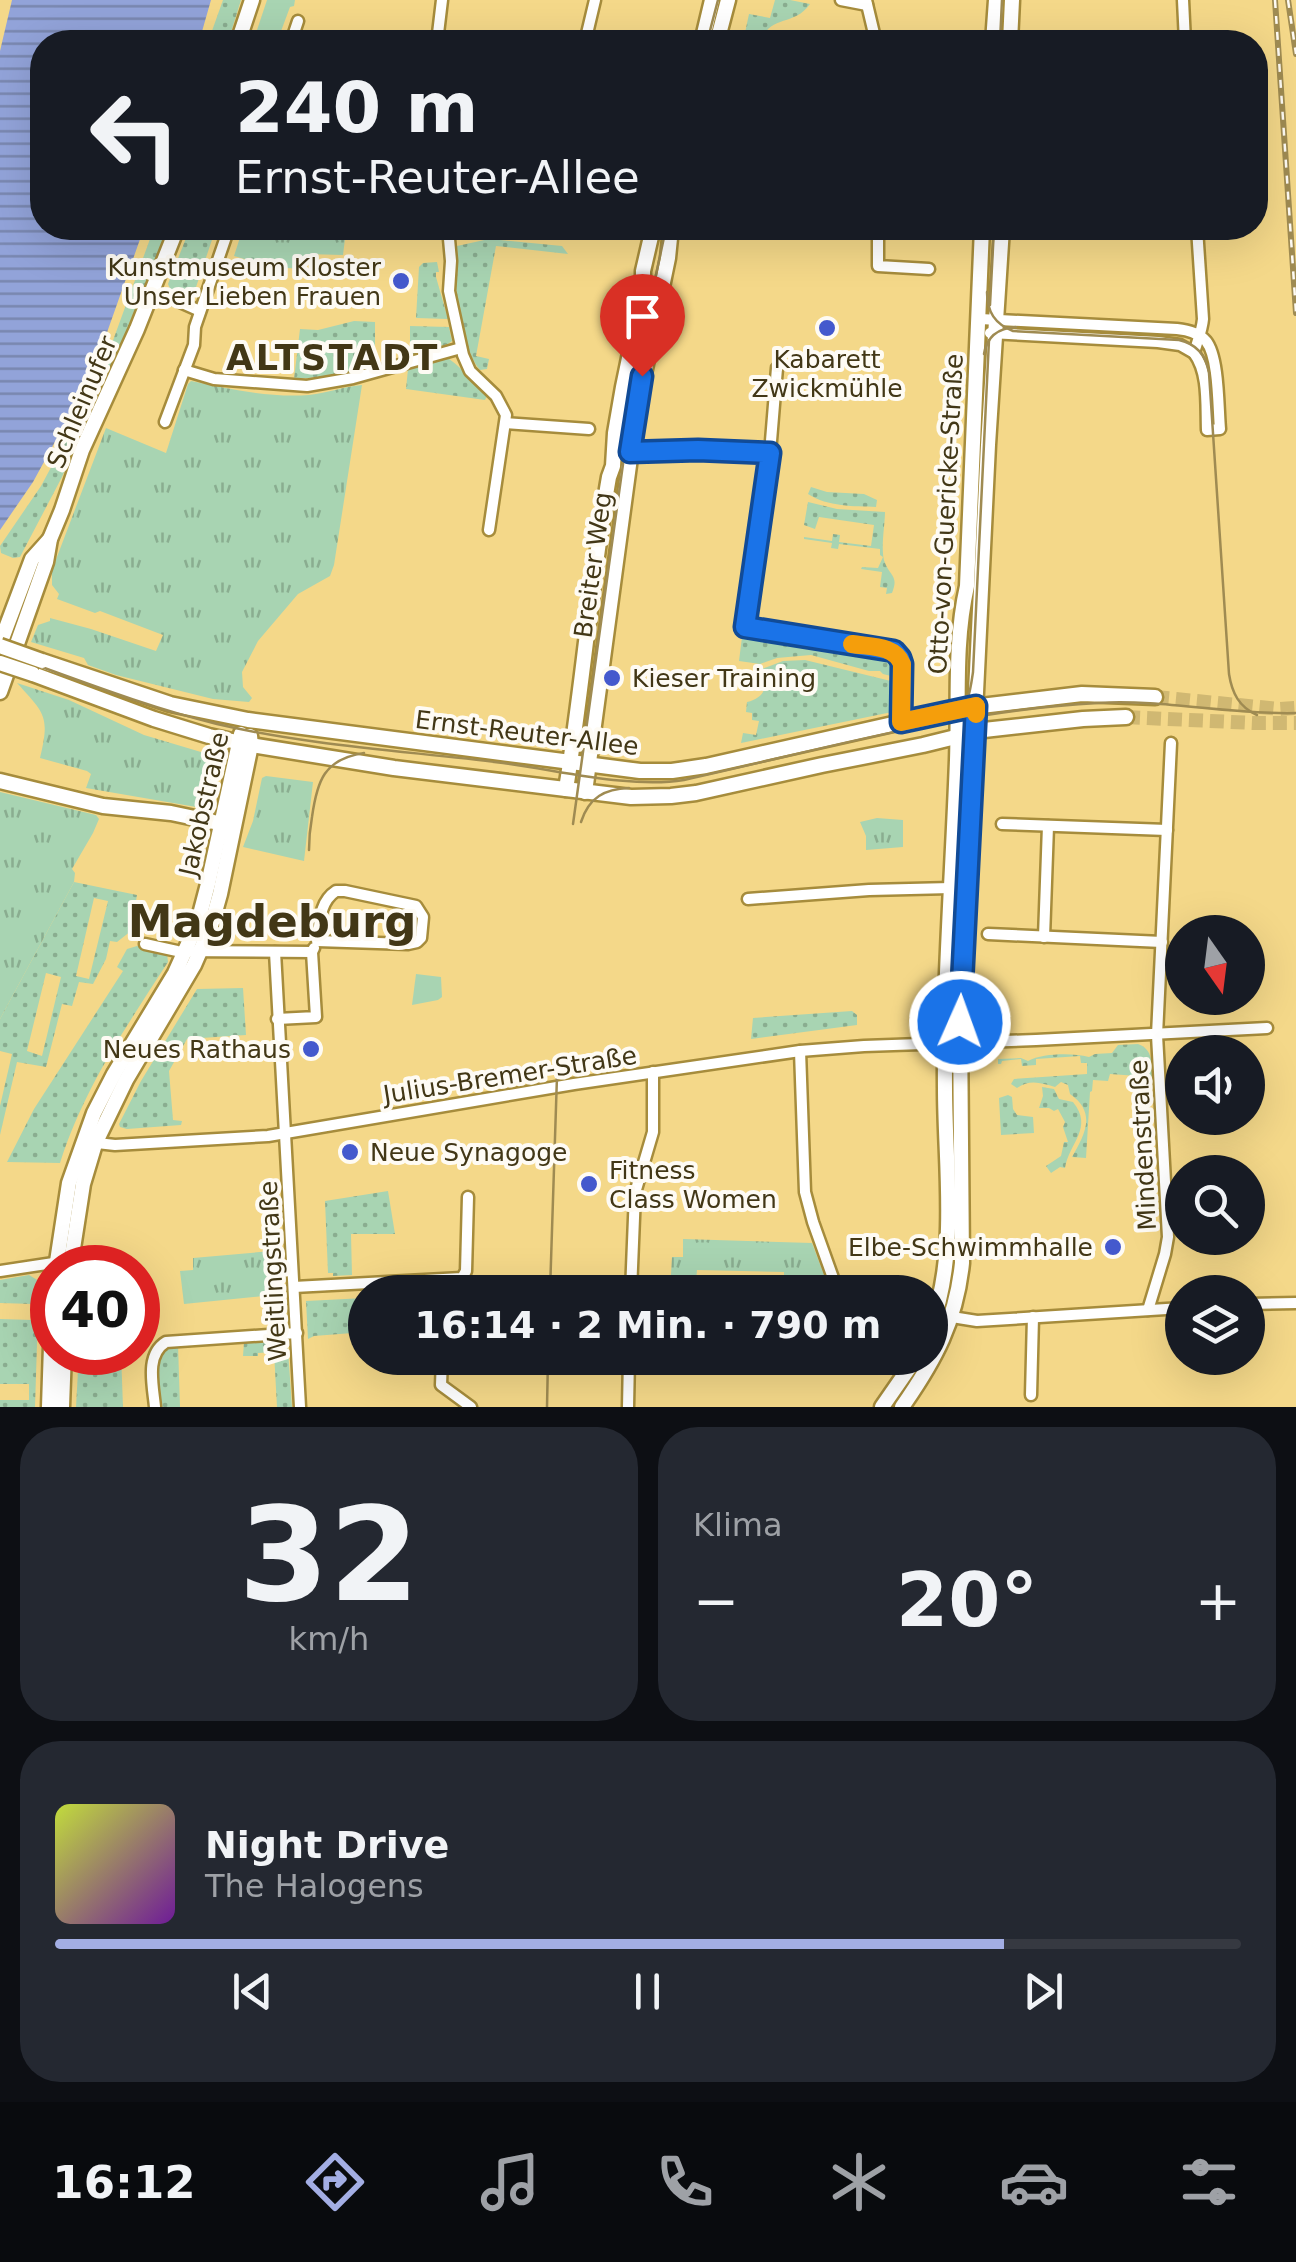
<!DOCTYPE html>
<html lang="de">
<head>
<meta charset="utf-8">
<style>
	:root { --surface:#171b24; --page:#242831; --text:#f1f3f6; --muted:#9ea1a6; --line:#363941; --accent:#a3aee4 }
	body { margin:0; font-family:"DejaVu Sans",sans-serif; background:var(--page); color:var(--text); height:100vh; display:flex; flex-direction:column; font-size:38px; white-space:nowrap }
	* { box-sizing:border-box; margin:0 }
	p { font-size:32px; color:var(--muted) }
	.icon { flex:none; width:55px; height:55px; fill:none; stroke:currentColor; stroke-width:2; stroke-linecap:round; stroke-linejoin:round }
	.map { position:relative; height:1407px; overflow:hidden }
	.details { display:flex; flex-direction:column; gap:20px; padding:20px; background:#0d0f14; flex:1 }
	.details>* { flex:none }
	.top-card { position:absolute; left:30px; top:30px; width:1238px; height:210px; border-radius:40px; box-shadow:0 10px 40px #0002; background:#171b24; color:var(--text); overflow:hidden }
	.needle { width:65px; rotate:166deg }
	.fabs { position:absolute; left:1165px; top:915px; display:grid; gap:20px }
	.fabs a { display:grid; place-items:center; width:100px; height:100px; border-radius:50%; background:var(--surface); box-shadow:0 10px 40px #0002; font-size:50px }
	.speed { position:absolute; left:30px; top:1245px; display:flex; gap:20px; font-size:50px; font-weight:700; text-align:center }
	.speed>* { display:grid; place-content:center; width:130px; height:130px; border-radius:50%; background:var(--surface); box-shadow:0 10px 40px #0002; line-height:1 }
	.speed .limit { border:15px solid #d22; background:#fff; color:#111 }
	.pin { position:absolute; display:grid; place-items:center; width:85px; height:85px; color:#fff; margin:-102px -42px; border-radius:50% 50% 50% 0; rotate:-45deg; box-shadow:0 0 10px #0007 }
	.pin .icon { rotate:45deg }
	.me { position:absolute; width:110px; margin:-55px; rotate:2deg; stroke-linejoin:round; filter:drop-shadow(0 0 8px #0008) }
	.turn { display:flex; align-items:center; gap:35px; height:210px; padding:0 40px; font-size:45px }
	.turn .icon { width:130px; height:130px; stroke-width:2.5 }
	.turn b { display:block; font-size:70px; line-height:85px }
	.big { font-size:75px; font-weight:700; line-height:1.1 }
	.details .tile { flex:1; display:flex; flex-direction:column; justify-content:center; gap:15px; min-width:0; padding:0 35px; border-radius:40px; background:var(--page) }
	.details .dial { align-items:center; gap:0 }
	.dial b { font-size:130px; line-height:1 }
	.song { display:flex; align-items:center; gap:30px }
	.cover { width:120px; height:120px; border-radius:15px; background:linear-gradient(135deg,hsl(70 70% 55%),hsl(280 70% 35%)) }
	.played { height:10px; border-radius:5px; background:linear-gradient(90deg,var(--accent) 80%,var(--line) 80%) }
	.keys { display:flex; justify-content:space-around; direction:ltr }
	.heat { display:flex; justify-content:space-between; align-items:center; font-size:55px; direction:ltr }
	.details .tiles { flex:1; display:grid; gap:20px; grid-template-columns:1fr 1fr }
	.tile:last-child { grid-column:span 2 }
	.trip { position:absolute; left:348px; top:1275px; width:600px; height:100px; border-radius:50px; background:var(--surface); box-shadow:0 10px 40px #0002; font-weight:700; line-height:100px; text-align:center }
	.dock { display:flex; height:160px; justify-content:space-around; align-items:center; background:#090b0e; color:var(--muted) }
	.dock .icon { width:70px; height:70px }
	.dock .current { color:var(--accent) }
	.dock b { font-size:45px; color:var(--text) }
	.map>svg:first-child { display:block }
	.grass { fill:url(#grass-dots); fill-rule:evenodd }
	.park { fill:url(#park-tufts) }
	.water { fill:url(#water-rules) }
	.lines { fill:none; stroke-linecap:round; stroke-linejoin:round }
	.secondary-tunnel { stroke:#d0b872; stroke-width:14; stroke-dasharray:14 7; stroke-linecap:butt }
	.street-casing { stroke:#a68c3c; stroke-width:15 }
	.secondary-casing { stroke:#a68c3c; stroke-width:19 }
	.street { stroke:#fff; stroke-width:10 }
	.secondary { stroke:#fff; stroke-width:14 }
	.tram { stroke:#9f8b52; stroke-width:2.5 }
	.rail-casing { stroke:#9f8b52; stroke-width:6 }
	.rail { stroke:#fefbf4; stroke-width:2.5; stroke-dasharray:8; stroke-linecap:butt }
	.secondary-bridge-casing { stroke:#a68c3c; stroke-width:19; stroke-linecap:butt }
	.secondary-bridge { stroke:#fff; stroke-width:14 }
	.route-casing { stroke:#114b97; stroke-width:25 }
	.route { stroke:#1a73e8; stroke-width:18 }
	.slow { stroke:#f59e0b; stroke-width:18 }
	.poi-dot { fill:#4459cd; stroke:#fefbf4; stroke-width:4 }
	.labels { text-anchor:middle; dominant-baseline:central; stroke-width:8; stroke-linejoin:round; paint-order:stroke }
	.poi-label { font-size:25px; fill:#423716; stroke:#fefbf4; text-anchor:end }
	.street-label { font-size:25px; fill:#423716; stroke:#fefbf4 }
	.district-label { font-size:35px; font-weight:bold; letter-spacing:2.5px; fill:#423716; stroke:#fefbf4 }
	.town-label { font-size:45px; font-weight:bold; fill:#423716; stroke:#fefbf4 }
</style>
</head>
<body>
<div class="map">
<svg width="1296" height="1407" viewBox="0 0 1296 1407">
	<defs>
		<pattern id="grass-dots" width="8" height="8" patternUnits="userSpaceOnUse" patternTransform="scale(2.5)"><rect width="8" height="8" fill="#a8d4b2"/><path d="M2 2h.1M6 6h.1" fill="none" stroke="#8aad90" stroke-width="1.8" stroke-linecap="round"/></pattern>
		<pattern id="park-tufts" width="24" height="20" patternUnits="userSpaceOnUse" patternTransform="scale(2.5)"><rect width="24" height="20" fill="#a8d4b2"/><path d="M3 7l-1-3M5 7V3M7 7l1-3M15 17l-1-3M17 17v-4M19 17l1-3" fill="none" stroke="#8aad90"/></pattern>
		<pattern id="water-rules" width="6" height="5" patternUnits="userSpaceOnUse" patternTransform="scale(2.5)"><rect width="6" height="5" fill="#92a3d9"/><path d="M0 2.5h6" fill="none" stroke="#7986af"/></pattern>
	</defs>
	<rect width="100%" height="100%" fill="#f4d889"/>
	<g class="grass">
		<polygon points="223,0 241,0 228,42 208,42"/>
		<path d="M775 0H790L810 4C794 27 769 14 761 42H743L749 14 770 18Z"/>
		<polygon points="154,228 168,228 127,329 62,477 20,557 13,558 1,553 0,546 41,486 100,376"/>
		<polygon points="190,228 216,228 193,296 181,298 171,291 168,284"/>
		<path d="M489 239 562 246 568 254 496 246 476 356 489 359 487 369 480 370C464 351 455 303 456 278 456 267 458 257 457 246Z"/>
		<polygon points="437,262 439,272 436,272 436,277 448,319 416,318 419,267 423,263"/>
		<polygon points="354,321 375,322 375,353 360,355 361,370 324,377 294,379 300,329 318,330"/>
		<polygon points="410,326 449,327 452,341 448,344 410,355"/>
		<path d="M447 358C455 361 480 388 487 396L485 400 406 389 408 369Z"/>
		<path d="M811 487 827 492 864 494 877 500 876 507C854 506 828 507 808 494Z"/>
		<path d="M808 502 837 509 885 512C885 525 880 552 885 563 890 576 899 576 892 593L886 594 887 588 880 587 882 572 861 569 862 567 878 568 883 557 880 555V549L839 544 838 549 831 548 832 543 804 539V537L832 541 833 534 840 535 839 542 871 546 874 525 819 517 815 529 804 525Z"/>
		<polygon points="742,637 890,657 895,663 895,677 883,674 880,671 869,671 811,655 777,658 760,664 739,661"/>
		<path d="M805 660 895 682 892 712 741 743 743 733 756 735 759 721 752 720V713L746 712 747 702C765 698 769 685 762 669L783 661Z"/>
		<path d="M74 882 137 895 131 931 117 942 110 941 106 959 93 984 79 982 72 1006 62 1004 46 1067 17 1062 0 1135V1106L12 1054 0 1051V1019ZM94 898 108 901 89 979 76 976ZM46 973 61 977 42 1056 27 1051Z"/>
		<path d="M137 946 167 953 168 962C126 1027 84 1088 60 1163L7 1162 34 1109 123 971 117 967 127 949Z"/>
		<polygon points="243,988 246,1035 187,1039 169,1071 173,1120 182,1121 181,1125 127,1129 120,1127 119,1124 141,1081 197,989"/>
		<polygon points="852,1011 857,1015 857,1025 751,1039 753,1018"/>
		<path d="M1138 1044C1153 1049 1152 1064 1152 1077L1110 1074 1108 1081 1093 1080 1092 1091 1090 1092 1086 1158 1072 1157C1085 1134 1097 1113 1070 1094L1068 1085 1061 1082 1055 1087C1041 1083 1030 1079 1017 1088L1011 1084 1014 1079 1087 1074V1063H1081L1080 1056 1036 1059V1065L1022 1066 1021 1059 1002 1061 1001 1064H998V1059L1021 1058 1028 1061C1044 1053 1072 1053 1089 1057L1095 1054 1112 1053 1118 1045Z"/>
		<path d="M1042 1087 1054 1089 1059 1099 1073 1102C1094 1128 1069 1143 1065 1168L1060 1167 1051 1173 1046 1166 1061 1156 1064 1142H1068L1063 1127 1065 1122 1058 1109 1054 1111 1049 1108H1039L1043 1096Z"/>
		<polygon points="1008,1095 1012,1097 1013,1109 1017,1115 1033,1117 1034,1133 1001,1135 999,1098"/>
		<polygon points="388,1191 395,1234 351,1234 352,1275 333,1276 333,1273 328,1273 325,1201"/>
		<polygon points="29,1275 39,1281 35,1407 0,1407 0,1400 29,1400 29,1384 0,1384 0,1319 33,1320 33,1304 0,1303 0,1280"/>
		<polygon points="365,1298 365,1332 314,1336 308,1339 306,1301"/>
		<polygon points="278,1340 287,1345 288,1350 292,1407 277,1407 274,1352 258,1353 258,1356 243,1356 244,1342"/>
		<path d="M178 1344 180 1407H159C158 1383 149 1352 178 1344Z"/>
		<polygon points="79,1353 121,1353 123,1407 76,1407"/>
	</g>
	<g class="park">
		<polygon points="267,0 295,0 294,6 290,7 277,42 253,42"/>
		<polygon points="243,228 352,228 346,231 343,255 306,254 303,269 271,267 234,256"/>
		<path d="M191 381C229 389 270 398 309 395 327 393 346 386 362 385L334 565 330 576 298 594 258 641 242 672 243 687 252 698 249 702 213 699 116 675 88 665 84 658 31 642 38 625 50 621V618L91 629 156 651 163 635 100 611 95 613 57 599 59 594 52 585V570L106 428 166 453 188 384Z"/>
		<path d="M17 683 69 700 144 735 211 755 217 763 210 805 202 808 86 788 91 774 87 771 40 758C50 716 45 714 17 683Z"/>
		<polygon points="266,776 313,782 304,861 243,847 253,821 262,778"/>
		<polygon points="0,792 96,815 99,819 93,833 72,869 75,873 74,882 0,1019"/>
		<polygon points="877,818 903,820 903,847 866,850 866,836 860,822"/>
		<polygon points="416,974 441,977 442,997 438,1000 412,1005"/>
		<polygon points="683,1239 812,1243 826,1280 826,1292 784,1292 784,1272 697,1270 695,1292 670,1292 672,1257 683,1257"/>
		<polygon points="272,1251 274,1295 184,1304 180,1271 193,1270 193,1258"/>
	</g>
	<polygon class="water" points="12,0 211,0 199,42 42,42 42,228 144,228 93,372 33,482 0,530 0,51"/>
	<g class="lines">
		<g class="secondary-tunnel">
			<polyline points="1155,697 1280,709 1296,708"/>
			<polyline points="1126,717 1254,723 1296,723"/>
		</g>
		<defs>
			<g id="street">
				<polyline points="841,0 867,5"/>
				<polyline points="866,0 876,42"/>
				<polyline points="1183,0 1185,42"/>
				<polyline points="291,42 298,21"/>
				<polyline points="437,42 442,0"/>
				<polyline points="585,42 595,0"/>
				<polyline points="448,228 451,261 449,291 463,355 470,371 496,396 506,415 489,530"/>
				<polyline points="878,228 878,266 929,269"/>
				<polyline points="153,290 200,311"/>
				<path d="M980 319 1177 329C1187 330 1198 332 1206 341 1219 357 1218 407 1220 429L1207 430C1206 405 1209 373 1194 353 1197 342 1202 331 1203 319L1197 228"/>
				<polyline points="990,333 1158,342 1180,345 1194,353"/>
				<polyline points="777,368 770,453 745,627 893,651 899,656 902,664 901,722"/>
				<polyline points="184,370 214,379 307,386 353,378 461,348"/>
				<polyline points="165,422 194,345 195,327 229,228"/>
				<polyline points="506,423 589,429"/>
				<polyline points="630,452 698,450 770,453"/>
				<polyline points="1002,824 1167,830"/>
				<path d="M336 891H345L416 906 423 917 421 938 417 942 408 944 317 941C320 923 319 902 336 891Z"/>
				<polyline points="748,899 869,890 951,888"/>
				<polyline points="988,934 1162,942"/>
				<polyline points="1044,937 1048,826"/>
				<polyline points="145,944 177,951 312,952"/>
				<polyline points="275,952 300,1407"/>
				<polyline points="277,1019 316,1017 312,952 314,948"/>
				<polyline points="800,1051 805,1192 813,1222 838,1292"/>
				<polyline points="88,1142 115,1145 268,1136 574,1084 800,1051 864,1046 1036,1040 1267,1028"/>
				<polyline points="0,1271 60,1262"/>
				<polyline points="294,1287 462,1278 466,1271 468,1197"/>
				<polyline points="631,1292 635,1193 653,1132 653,1072"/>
				<polyline points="1248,1304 1296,1303"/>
				<polyline points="1148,1310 1165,1254 1168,1237 1157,1035 1171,743"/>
				<polyline points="952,1317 977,1321 1182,1308"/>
				<polyline points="442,1358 441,1385 471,1407"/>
				<polyline points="1031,1395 1033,1317"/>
				<path d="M155 1407C153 1385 145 1355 166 1342L297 1333"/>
				<polyline points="628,1407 629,1358"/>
			</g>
			<g id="secondary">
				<polyline points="238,42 252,0"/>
				<polyline points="702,42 712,0"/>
				<polyline points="717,42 728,0"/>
				<polyline points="993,42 996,0"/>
				<polyline points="1010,42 1012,0"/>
				<polyline points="0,644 32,559 50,539"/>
				<polyline points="42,661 170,704 248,720 640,771 672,771 706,766 964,708 1082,694 1155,697"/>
				<polyline points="33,674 154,719 209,736 251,745 394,768 631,797 671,796 696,793 822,765 923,745 984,730 1083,719 1126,717"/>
				<polyline points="0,692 46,562 50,539 62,510 82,450 137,329 177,228"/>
				<polyline points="0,781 103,806 171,813 228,825"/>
				<path d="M566 789C583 685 591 580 609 477L613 466 615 433 623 387 643 291V271L653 228"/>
				<polyline points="585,792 639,391 645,369 668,258 671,228"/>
				<polyline points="56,1268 69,1183 94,1113 114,1074 175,973 198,922 208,884 241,734"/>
				<polyline points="70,1268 83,1184 95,1144 126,1080 194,965 211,926 220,894 251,745 250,736"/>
				<path d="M930 1330C959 1252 945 1169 945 1088 944 979 953 869 957 760 959 702 954 643 967 586L982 228"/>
				<polyline points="49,1407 52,1315"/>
				<polyline points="62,1407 64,1352"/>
				<polyline points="882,1407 916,1358"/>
				<path d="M902 1407C935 1360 956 1321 962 1263L960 1022 988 445 1002 228"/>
			</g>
		</defs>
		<use href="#street" class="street-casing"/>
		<use href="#secondary" class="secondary-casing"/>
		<use href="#street" class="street"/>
		<use href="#secondary" class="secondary"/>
		<g class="tram">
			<polyline points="707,42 718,0"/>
			<polyline points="1000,42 1002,0"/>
			<path d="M987 292C987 312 995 324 1013 331L1179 340C1197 344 1206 355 1209 373L1229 674C1232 693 1239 707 1257 715"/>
			<polyline points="990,305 994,228"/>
			<path d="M984 354C987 336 999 328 1016 327"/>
			<path d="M0 652C71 677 143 706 217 724 311 746 408 751 503 763 558 770 631 789 684 780 820 750 958 710 1098 703 1164 699 1230 715 1296 713"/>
			<path d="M950 722C968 710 970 693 973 672L989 340"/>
			<path d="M581 822C589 797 605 789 629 788"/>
			<polyline points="573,824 629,421 638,359 666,228"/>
			<path d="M309 850C309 838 310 828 312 817 317 781 324 759 364 753"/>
			<polyline points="550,1292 557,1076"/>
			<polyline points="547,1407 548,1358"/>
		</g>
		<defs>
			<g id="rail">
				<polyline points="1275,0 1296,313"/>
				<polyline points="1288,0 1296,54"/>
			</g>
		</defs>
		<use href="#rail" class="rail-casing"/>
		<use href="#rail" class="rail"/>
		<defs>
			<g id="secondary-bridge">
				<polyline points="0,646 42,661"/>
				<polyline points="0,663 33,674"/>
			</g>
		</defs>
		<use href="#secondary-bridge" class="secondary-bridge-casing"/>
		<use href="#secondary-bridge" class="secondary-bridge"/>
	</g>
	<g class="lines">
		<defs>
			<polyline id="route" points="642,376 630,452 698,450 770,453 745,627 894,651 900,658 902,664 901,722 976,706 960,1022"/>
		</defs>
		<use href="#route" class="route-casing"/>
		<use href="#route" class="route"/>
		<path class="slow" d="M852 644C870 647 895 645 902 664L901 722 976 706V714"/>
	</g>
	<g class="poi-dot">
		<circle cx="401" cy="281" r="10"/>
		<circle cx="827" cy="328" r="10"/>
		<circle cx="612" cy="678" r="10"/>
		<circle cx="311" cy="1049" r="10"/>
		<circle cx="350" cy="1152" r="10"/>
		<circle cx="589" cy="1184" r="10"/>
		<circle cx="1113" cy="1247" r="10"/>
	</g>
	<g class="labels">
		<g class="poi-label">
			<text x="381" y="267">Kunstmuseum Kloster<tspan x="381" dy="29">Unser Lieben Frauen</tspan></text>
			<text x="827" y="359" text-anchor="middle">Kabarett<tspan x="827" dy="29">Zwickmühle</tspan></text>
			<text x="632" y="678" text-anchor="start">Kieser Training</text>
			<text x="291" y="1049">Neues Rathaus</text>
			<text x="370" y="1152" text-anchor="start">Neue Synagoge</text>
			<text x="609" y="1170" text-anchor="start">Fitness<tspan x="609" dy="29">Class Women</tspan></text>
			<text x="1093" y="1247">Elbe-Schwimmhalle</text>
		</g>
		<g class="street-label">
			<text transform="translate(82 402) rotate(-67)">Schleinufer</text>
			<text transform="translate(946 514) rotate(-87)">Otto-von-Guericke-Straße</text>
			<text transform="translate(593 565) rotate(-82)">Breiter Weg</text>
			<text transform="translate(527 733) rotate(7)">Ernst-Reuter-Allee</text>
			<text transform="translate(204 804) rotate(-77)">Jakobstraße</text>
			<text transform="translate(510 1075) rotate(-9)">Julius-Bremer-Straße</text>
			<text transform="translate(1143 1145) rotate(-93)">Mindenstraße</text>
			<text transform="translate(273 1271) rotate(-93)">Weitlingstraße</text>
		</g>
		<g class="district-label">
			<text x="333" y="358">ALTSTADT</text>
		</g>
		<g class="town-label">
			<text x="272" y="921">Magdeburg</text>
		</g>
	</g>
</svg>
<div class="fabs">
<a><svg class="needle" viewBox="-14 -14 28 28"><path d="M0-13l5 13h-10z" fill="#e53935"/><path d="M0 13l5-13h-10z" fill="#9ea1a6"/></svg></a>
<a><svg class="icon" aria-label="sound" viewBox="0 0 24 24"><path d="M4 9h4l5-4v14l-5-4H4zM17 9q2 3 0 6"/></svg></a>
<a><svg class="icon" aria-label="search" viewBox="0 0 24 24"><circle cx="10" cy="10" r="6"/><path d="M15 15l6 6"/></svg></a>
<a><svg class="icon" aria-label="layers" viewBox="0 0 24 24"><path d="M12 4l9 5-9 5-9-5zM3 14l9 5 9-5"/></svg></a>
</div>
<div class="speed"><div class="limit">40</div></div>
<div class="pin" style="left:642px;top:376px;background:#d93025"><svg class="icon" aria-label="arrive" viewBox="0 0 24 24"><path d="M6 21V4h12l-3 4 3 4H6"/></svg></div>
<svg class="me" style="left:960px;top:1022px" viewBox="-20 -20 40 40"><circle r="17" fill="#1a73e8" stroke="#fff" stroke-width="3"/><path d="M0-11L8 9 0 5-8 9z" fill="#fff"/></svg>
<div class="trip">16:14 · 2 Min. · 790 m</div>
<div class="top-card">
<div class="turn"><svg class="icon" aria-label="left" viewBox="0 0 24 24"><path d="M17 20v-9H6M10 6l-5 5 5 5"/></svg><div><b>240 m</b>Ernst-Reuter-Allee</div></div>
</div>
</div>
<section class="details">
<div class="tiles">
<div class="tile dial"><b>32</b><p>km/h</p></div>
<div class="tile"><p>Klima</p>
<div class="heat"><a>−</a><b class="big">20°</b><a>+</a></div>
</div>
<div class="tile">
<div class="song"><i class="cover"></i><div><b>Night Drive</b><p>The Halogens</p></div></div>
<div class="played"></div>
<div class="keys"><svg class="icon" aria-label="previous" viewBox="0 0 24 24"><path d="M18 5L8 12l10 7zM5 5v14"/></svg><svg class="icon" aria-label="pause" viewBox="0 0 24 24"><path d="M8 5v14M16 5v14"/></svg><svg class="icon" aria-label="next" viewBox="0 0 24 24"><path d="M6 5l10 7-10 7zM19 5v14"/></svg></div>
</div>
</div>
</section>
<nav class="dock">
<b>16:12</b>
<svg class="icon current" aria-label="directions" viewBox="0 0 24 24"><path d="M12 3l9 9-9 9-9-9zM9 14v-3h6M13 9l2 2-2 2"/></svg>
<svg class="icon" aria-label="music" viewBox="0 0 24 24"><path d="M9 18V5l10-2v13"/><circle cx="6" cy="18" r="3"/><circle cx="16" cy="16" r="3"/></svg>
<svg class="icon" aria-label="phone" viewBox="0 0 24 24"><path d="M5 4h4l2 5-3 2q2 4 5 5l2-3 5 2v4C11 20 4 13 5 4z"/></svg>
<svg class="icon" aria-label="climate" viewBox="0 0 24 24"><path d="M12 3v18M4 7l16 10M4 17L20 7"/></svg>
<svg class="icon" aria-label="car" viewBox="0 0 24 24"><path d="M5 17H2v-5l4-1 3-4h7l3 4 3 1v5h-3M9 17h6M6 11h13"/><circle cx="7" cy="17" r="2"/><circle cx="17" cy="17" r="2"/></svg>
<svg class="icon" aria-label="filters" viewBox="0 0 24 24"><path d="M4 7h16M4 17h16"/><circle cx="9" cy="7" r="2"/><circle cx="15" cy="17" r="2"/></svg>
</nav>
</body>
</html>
